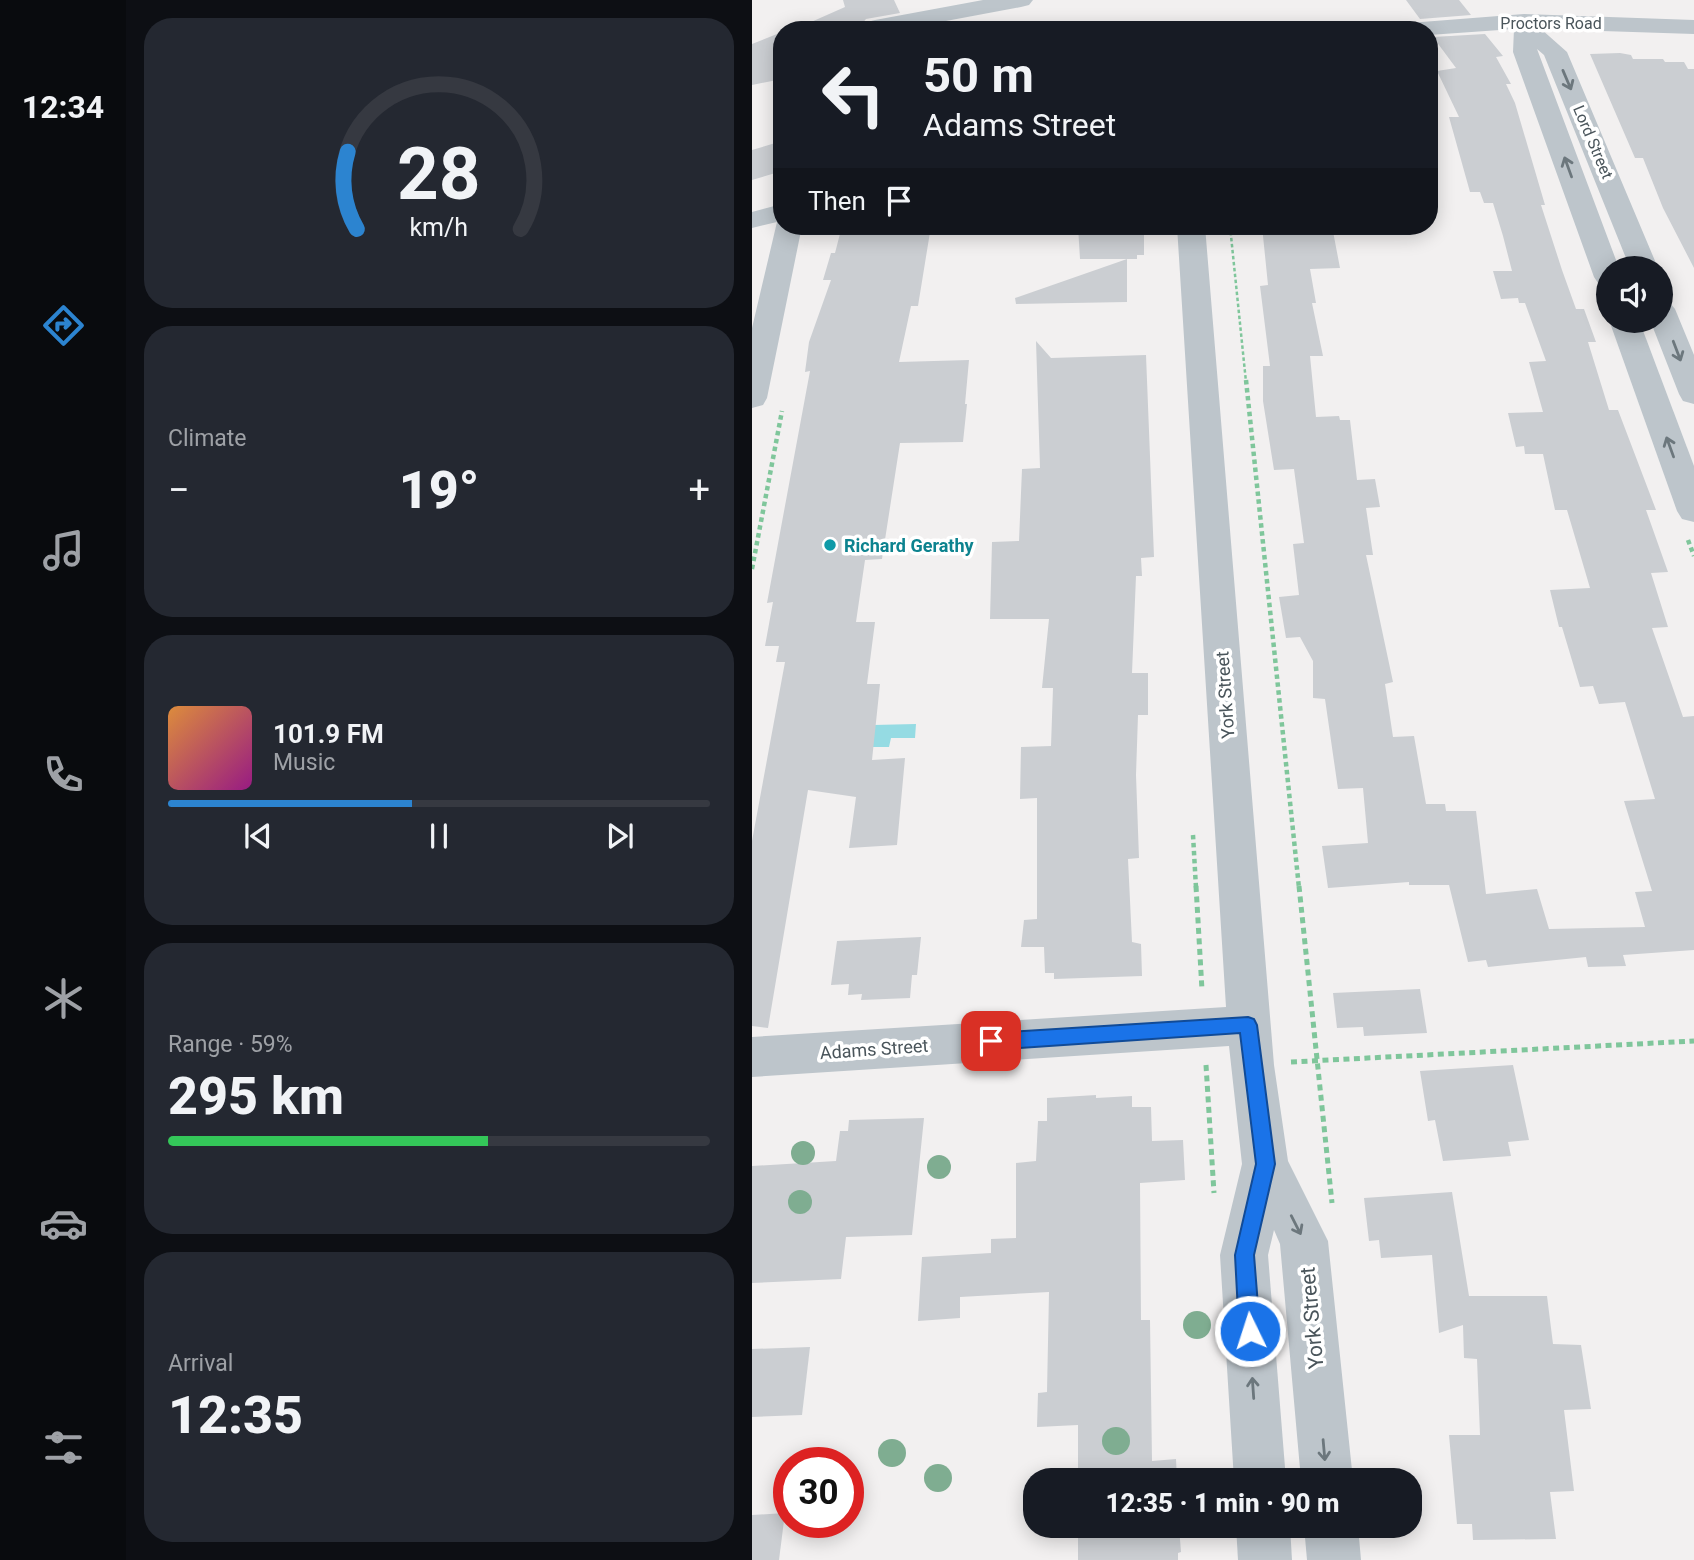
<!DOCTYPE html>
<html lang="en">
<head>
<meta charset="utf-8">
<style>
	:root { --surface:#171b24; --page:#242831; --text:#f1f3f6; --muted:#9ea1a6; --line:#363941; --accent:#2c84d0 }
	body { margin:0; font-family:Roboto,sans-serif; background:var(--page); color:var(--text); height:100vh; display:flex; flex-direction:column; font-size:26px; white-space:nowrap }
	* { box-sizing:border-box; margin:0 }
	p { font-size:23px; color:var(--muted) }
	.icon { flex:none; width:38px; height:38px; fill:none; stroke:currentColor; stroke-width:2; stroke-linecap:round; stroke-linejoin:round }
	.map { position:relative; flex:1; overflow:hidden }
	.sheet { display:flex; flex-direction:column; gap:18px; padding:18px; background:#0d0f14; width:626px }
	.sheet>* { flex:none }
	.banner { position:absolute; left:21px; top:21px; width:665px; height:214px; border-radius:28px; box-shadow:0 4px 18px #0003; background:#171b24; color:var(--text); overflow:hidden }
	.controls { position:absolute; left:844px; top:256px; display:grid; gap:14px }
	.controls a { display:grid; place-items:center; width:77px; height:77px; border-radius:50%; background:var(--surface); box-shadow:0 4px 18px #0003; font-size:35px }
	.speed { position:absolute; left:21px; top:1447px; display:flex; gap:14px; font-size:35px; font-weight:700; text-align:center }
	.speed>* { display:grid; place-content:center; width:91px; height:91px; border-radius:50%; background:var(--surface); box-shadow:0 4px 18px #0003; line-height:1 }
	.speed .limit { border:10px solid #d22; background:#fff; color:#111 }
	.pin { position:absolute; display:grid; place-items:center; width:60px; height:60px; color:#fff; margin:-30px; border-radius:14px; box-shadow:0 4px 10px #0006 }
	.me { position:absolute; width:77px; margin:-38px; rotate:356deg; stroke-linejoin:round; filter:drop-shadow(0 0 5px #0008) }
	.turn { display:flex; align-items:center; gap:24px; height:147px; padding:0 35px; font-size:32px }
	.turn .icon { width:91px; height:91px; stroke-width:2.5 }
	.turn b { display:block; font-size:49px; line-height:60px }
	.then { display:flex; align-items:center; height:66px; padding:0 35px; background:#0003; gap:14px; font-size:26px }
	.big { font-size:52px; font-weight:800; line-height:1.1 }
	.sheet .widget { flex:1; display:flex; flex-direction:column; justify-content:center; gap:10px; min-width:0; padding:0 24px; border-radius:28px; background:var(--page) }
	.sheet .dial { align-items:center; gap:0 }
	.dial svg { height:182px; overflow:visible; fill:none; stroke:var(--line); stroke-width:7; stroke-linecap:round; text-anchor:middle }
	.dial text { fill:var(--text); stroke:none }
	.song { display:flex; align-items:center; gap:21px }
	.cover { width:84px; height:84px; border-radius:10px; background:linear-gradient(135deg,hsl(30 70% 55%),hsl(310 70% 35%)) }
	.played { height:7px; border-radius:4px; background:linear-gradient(90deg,var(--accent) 45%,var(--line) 45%) }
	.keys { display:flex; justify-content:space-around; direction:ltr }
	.heat { display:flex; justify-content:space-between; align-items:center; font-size:38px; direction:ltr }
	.charge { height:10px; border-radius:5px; background:linear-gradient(90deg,#34c759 59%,var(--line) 0) }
	.trip { position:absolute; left:271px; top:1468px; width:399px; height:70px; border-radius:28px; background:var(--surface); box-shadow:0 4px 18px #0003; font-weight:800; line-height:70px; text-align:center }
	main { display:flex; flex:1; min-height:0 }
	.tabs { display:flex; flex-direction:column; width:126px; justify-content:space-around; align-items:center; background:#090b0e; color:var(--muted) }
	.tabs .icon { width:49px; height:49px }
	.tabs .current { color:var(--accent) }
	.tabs b { font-size:32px; color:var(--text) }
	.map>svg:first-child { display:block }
	.water { fill:#95dbe3 }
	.building { fill:#cbced2 }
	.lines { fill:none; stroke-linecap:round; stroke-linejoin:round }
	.path-far2 { stroke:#7fc69b; stroke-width:2.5; stroke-dasharray:3.5 2.5; stroke-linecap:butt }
	.path-far1 { stroke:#7fc69b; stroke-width:4.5; stroke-dasharray:4.5 3.5; stroke-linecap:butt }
	.path { stroke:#7fc69b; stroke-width:5; stroke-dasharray:6 4.5; stroke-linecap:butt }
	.minor { fill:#bdc5cb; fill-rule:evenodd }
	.tree { fill:#7fad91 }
	.oneway { stroke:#6c777d }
	.route { fill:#1a73e8; stroke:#114b97; stroke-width:2 }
	.culture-dot { fill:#0f9aa8; stroke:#fff; stroke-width:2.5 }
	.labels { text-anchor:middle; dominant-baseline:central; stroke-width:7; stroke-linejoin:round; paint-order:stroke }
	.far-street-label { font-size:16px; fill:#4a555b; stroke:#fff }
	.culture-label { font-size:18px; font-weight:bold; fill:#0d838f; stroke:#fff; text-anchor:start }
	.street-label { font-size:18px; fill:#4a555b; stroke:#fff }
	.near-street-label { font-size:21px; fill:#4a555b; stroke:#fff }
</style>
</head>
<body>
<main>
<nav class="tabs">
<b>12:34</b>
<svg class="icon current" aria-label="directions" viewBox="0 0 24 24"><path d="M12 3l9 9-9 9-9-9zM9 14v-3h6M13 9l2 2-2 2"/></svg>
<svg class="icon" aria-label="music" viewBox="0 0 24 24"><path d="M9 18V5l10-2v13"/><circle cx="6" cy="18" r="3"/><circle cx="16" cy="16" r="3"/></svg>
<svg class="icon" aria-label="phone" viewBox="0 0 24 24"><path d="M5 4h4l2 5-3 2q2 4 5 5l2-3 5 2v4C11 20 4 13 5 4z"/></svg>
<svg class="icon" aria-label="climate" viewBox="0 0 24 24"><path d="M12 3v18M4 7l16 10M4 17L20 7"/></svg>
<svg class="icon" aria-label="car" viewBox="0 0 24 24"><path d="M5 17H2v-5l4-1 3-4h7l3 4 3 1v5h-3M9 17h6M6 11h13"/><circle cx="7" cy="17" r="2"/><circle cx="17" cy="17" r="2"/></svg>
<svg class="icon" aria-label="filters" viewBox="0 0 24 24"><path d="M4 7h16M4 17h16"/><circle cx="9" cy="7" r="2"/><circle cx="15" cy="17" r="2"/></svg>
</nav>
<section class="sheet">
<div class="widget dial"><svg viewBox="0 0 100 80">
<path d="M14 69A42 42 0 1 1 86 69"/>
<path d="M14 69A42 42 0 0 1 10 35" stroke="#2c84d0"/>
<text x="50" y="56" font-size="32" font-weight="700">28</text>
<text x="50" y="72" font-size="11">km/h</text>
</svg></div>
<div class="widget"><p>Climate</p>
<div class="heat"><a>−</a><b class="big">19°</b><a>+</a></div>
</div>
<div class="widget">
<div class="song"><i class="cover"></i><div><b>101.9 FM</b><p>Music</p></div></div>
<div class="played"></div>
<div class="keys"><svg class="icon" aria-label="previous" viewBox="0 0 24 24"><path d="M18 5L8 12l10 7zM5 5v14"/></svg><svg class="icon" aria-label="pause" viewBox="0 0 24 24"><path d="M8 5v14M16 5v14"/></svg><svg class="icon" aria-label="next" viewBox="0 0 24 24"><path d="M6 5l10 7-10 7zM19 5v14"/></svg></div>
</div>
<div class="widget"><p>Range · 59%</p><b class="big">295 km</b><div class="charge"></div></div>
<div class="widget"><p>Arrival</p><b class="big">12:35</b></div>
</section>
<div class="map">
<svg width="942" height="1560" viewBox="0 0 942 1560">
	<rect width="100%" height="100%" fill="#f2f0f0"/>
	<polygon class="water" points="164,724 163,738 139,738 137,747 117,747 121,725"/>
	<g class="building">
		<polygon points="91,0 142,0 148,13 114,19 109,25 110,30 41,30 93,7"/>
		<polygon points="654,0 707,0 719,15 668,19"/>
		<polygon points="30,32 30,79 0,85 0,44"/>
		<polygon points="733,34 751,56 744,57 759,84 754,84 763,103 793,205 789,205 810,270 824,309 832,309 844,342 836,342 857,410 866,410 904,510 894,510 916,572 899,573 916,627 900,628 931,717 942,716 942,950 871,955 874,966 836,967 834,957 736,967 734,960 716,962 697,885 657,885 657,882 576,888 570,846 616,843 611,788 586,789 573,699 561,698 561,661 548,637 534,638 527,597 547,595 541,544 552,543 542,469 522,470 511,401 511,366 518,366 508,286 516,285 510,226 580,226 588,268 558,269 564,303 560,303 571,356 558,356 564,417 587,416 588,420 598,420 605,480 623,479 628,507 614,508 621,555 614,555 641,682 633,684 641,737 662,736 674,804 693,804 694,811 724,811 734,894 785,889 797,929 893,927 883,892 900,891 872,801 903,799 873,702 847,704 841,686 828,687 810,627 807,627 798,590 838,588 815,510 803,510 791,454 773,454 772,446 764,447 756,413 791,412 777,362 794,361 773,303 767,303 766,298 749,299 741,271 760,271 751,236 741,203 732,203 728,192 718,192 697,117 707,117 685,71 704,68 681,37"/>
		<polygon points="868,53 879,55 881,59 911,59 913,62 932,62 936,69 942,69 942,268 911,208 891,158 883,158 838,54"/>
		<polygon points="30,141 30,171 0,180 0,150"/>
		<polygon points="90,226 179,226 166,306 159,306 147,362 217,360 213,404 215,404 211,442 148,443 130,559 113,560 104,622 123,622 115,684 128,684 120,760 153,758 145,845 97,848 104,797 56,790 16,1028 0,1026 0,841 33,662 24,662 27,646 13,646 21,602 15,603 58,371 53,372 57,342 79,280 71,280 79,253 83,253"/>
		<polygon points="326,226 392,226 392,255 385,255 385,259 328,259"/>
		<polygon points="375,259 375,302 264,304 263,298"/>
		<polygon points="284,341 299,358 394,355 402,557 389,558 390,576 384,576 380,673 396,673 396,715 386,715 384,775 387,858 376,859 380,942 389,944 390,976 302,979 302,973 293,973 292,947 269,947 272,920 285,919 285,798 268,799 269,747 299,746 301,688 290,688 297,619 238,619 240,542 267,541 270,469 288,468"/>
		<polygon points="169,937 165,975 160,975 158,998 109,1000 110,994 96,995 97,984 79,985 85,941"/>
		<polygon points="668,989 675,1033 612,1036 611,1027 585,1028 581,993"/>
		<polygon points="761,1065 777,1140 756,1142 759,1156 691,1161 683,1120 676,1121 668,1071"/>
		<polygon points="344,1095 344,1098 380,1096 380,1107 399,1107 400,1141 431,1140 433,1180 388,1183 389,1320 398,1320 400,1461 424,1459 425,1480 326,1480 326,1425 285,1427 286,1393 295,1392 297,1292 208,1297 208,1318 166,1321 170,1257 239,1253 239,1239 264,1238 264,1163 284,1161 286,1121 295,1121 295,1098"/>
		<polygon points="172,1118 160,1235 94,1237 89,1279 0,1283 0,1166 84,1161 88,1131 96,1131 97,1120"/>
		<polygon points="700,1192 717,1296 795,1296 801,1344 829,1345 839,1409 812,1410 822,1491 798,1492 804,1539 721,1540 720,1524 705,1524 697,1435 728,1435 725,1359 712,1358 711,1325 687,1333 680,1255 629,1258 627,1240 617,1241 612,1198"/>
		<polygon points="58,1347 50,1415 0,1417 0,1349"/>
		<polygon points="33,1513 27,1560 0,1560 0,1515"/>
		<polygon points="326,1526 427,1526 429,1552 426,1553 426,1560 326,1560"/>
	</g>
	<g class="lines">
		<g class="path-far2">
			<polyline points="604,30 630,24"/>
			<polyline points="478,226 494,382"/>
		</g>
		<g class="path-far1">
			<polyline points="494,380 547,888"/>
			<polyline points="936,540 942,556"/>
			<polyline points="0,569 30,411"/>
			<polyline points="441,835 444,888"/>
		</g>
		<g class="path">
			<polyline points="444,886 450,990"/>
			<polyline points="547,886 580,1203"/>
			<polyline points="539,1062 942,1041"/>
			<polyline points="454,1065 462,1193"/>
		</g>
		<g class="minor">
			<polygon points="231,0 281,0 277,5 269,7 146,30 113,30 111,27 115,22 123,20"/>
			<polygon points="772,14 942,20 942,34 789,29 815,52 906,268 878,268 792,55 785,49 867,268 856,268 856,285 846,283 842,277 761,52 762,29 677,35 677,30 645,30 649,25 657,23"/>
			<polygon points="30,204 30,226 50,226 15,398 11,405 0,408 0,328 25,222 0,228 0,212"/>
			<polygon points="425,226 453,226 522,1065 536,1161 576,1241 601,1480 549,1480 528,1244 522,1230 516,1255 534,1480 482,1480 468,1255 490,1164 477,1046 0,1077 0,1037 474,1007"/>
			<polygon points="908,300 918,303 923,309 942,355 942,404 931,401 927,394 898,320 908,320"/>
			<polygon points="857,320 887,320 942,466 942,522 930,519 925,511"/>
			<polygon points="484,1526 538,1526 540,1560 486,1560"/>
			<polygon points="552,1526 606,1526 609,1560 555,1560"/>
		</g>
	</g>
	<g class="tree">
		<circle cx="51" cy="1153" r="12"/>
		<circle cx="187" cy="1167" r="12"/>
		<circle cx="48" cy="1202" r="12"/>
		<circle cx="445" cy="1325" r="14"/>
		<circle cx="364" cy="1441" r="14"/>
		<circle cx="140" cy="1453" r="14"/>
		<circle cx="186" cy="1478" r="14"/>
	</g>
	<defs><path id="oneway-shaft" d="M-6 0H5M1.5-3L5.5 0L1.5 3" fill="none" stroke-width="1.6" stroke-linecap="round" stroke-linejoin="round" transform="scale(1.75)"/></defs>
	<g class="oneway">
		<use href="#oneway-shaft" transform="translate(815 80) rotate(67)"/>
		<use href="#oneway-shaft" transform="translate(816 167) rotate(-110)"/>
		<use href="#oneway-shaft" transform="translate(925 351) rotate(69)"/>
		<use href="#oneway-shaft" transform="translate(918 447) rotate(-110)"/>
		<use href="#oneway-shaft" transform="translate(544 1225) rotate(63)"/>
		<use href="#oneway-shaft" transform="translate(501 1388) rotate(-94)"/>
		<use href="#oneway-shaft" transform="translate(572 1450) rotate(85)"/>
	</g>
	<polygon class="route" points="496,1017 502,1019 505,1025 523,1164 502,1255 508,1331 505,1338 498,1341 490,1338 487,1331 483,1255 504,1164 488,1033 239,1050 233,1047 230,1041 233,1036 239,1033"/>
	<circle class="culture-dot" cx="78" cy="545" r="7"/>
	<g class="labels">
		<g class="far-street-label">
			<text x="799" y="23">Proctors Road</text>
			<text transform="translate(841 142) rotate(67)">Lord Street</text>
		</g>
		<g class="culture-label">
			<text x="92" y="545">Richard Gerathy</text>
		</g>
		<g class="street-label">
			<text transform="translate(473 695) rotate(-94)">York Street</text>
			<text transform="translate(122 1049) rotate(-4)">Adams Street</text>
		</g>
		<g class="near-street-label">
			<text transform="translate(560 1318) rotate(-95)">York Street</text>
		</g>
	</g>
</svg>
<div class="controls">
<a><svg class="icon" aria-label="sound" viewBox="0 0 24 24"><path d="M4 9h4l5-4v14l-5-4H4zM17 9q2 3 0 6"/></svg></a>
</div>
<div class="speed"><div class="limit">30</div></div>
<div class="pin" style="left:239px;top:1041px;background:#d93025"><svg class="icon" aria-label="arrive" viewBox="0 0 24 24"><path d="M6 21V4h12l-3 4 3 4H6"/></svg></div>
<svg class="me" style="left:498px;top:1331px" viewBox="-20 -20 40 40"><circle r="17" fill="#1a73e8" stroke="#fff" stroke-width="3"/><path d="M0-11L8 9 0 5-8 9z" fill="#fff"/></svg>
<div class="trip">12:35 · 1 min · 90 m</div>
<div class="banner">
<div class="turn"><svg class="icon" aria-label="left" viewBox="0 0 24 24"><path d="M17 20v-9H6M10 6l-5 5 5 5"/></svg><div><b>50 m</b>Adams Street</div></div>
<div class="then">Then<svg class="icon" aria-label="arrive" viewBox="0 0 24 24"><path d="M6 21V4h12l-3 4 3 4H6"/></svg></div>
</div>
</div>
</main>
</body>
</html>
